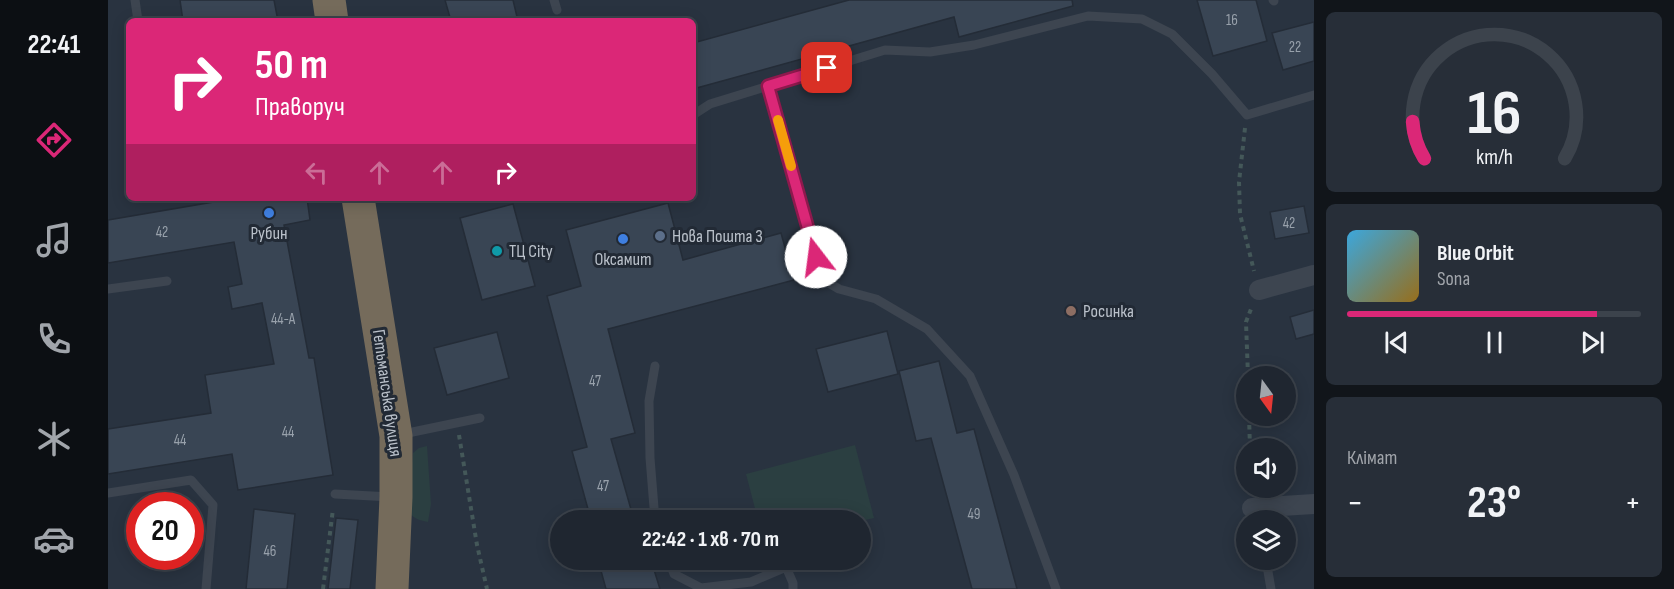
<!DOCTYPE html>
<html lang="uk">
<head>
<meta charset="utf-8">
<style>
	:root { --surface:#1f2630; --page:#272e38; --text:#f1f3f6; --muted:#a1a5ab; --line:#3c434c; --accent:#db2777 }
	body { margin:0; font-family:"Sofia Sans Condensed",sans-serif; background:var(--page); color:var(--text); height:100vh; display:flex; flex-direction:column; font-size:22px; white-space:nowrap }
	* { box-sizing:border-box; margin:0 }
	p { font-size:20px; color:var(--muted) }
	.icon { flex:none; width:33px; height:33px; fill:none; stroke:currentColor; stroke-width:2; stroke-linecap:round; stroke-linejoin:round }
	.map { position:relative; flex:1; overflow:hidden }
	.side { display:flex; flex-direction:column; gap:12px; padding:12px; background:#11151a; width:360px }
	.side>* { flex:none }
	.guide { position:absolute; left:18px; top:18px; width:570px; height:183px; border-radius:9px; box-shadow:0 3px 15px #0003,0 0 0 2px var(--line); background:#db2777; color:#fff; overflow:hidden }
	.needle { width:39px; rotate:165deg }
	.buttons { position:absolute; left:1128px; top:366px; display:grid; gap:12px }
	.buttons a { display:grid; place-items:center; width:60px; height:60px; border-radius:50%; background:var(--surface); box-shadow:0 3px 15px #0003,0 0 0 2px var(--line); font-size:30px }
	.speed { position:absolute; left:18px; top:492px; display:flex; gap:12px; font-size:30px; font-weight:700; text-align:center }
	.speed>* { display:grid; place-content:center; width:78px; height:78px; border-radius:50%; background:var(--surface); box-shadow:0 3px 15px #0003,0 0 0 2px var(--line); line-height:1 }
	.speed .limit { border:9px solid #d22; background:#fff; color:#111 }
	.pin { position:absolute; display:grid; place-items:center; width:51px; height:51px; color:#fff; margin:-26px; border-radius:12px; box-shadow:0 3px 9px #0006 }
	.me { position:absolute; width:66px; margin:-33px; rotate:345deg; stroke-linejoin:round; filter:drop-shadow(0 0 4px #0008) }
	.turn { display:flex; align-items:center; gap:21px; height:126px; padding:0 30px; font-size:27px }
	.turn .icon { width:78px; height:78px; stroke-width:2.5 }
	.turn b { display:block; font-size:42px; line-height:51px }
	.lanes { display:flex; align-items:center; height:57px; padding:0 30px; background:#0003; justify-content:center; gap:30px; direction:ltr }
	.lanes .off { opacity:.35 }
	.big { font-size:45px; font-weight:700; line-height:1.1 }
	.side .widget { flex:1; display:flex; flex-direction:column; justify-content:center; gap:9px; min-width:0; padding:0 21px; border-radius:9px; background:var(--page) }
	.side .dial { align-items:center; gap:0 }
	.dial svg { height:156px; overflow:visible; fill:none; stroke:var(--line); stroke-width:7; stroke-linecap:round; text-anchor:middle }
	.dial text { fill:var(--text); stroke:none }
	.song { display:flex; align-items:center; gap:18px }
	.cover { width:72px; height:72px; border-radius:9px; background:linear-gradient(135deg,hsl(200 70% 55%),hsl(40 70% 35%)) }
	.played { height:6px; border-radius:3px; background:linear-gradient(90deg,var(--accent) 85%,var(--line) 85%) }
	.keys { display:flex; justify-content:space-around; direction:ltr }
	.heat { display:flex; justify-content:space-between; align-items:center; font-size:33px; direction:ltr }
	.trip { position:absolute; left:442px; top:510px; width:321px; height:60px; border-radius:30px; background:var(--surface); box-shadow:0 3px 15px #0003,0 0 0 2px var(--line); font-weight:700; line-height:60px; text-align:center }
	main { display:flex; flex:1; min-height:0 }
	.tab-bar { display:flex; flex-direction:column; width:108px; justify-content:space-around; align-items:center; background:#0c0f13; color:var(--muted) }
	.tab-bar .icon { width:42px; height:42px }
	.tab-bar .active { color:var(--accent) }
	.tab-bar b { font-size:27px; color:var(--text) }
	.map>svg:first-child { display:block }
	.green { fill:#2b3f41 }
	.building { fill:#394554; stroke:#242c37; stroke-width:1.5 }
	.lines { fill:none; stroke-linecap:round; stroke-linejoin:round }
	.path { stroke:#445859; stroke-width:4; stroke-dasharray:4.5 4.5; stroke-linecap:butt }
	.lane { stroke:#3d4550; stroke-width:9 }
	.street { stroke:#3d4550; stroke-width:20 }
	.highway { stroke:#756b5b; stroke-width:33 }
	.route-casing { stroke:#8e194d; stroke-width:15 }
	.route { stroke:#db2777; stroke-width:10 }
	.slow { stroke:#f59e0b; stroke-width:10 }
	.shop-dot { fill:#3f7fe0; stroke:#222a35; stroke-width:2 }
	.service-dot { fill:#5c6f8a; stroke:#222a35; stroke-width:2 }
	.culture-dot { fill:#0f9aa8; stroke:#222a35; stroke-width:2 }
	.education-dot { fill:#8d6e63; stroke:#222a35; stroke-width:2 }
	.labels { text-anchor:middle; dominant-baseline:central; stroke-width:6; stroke-linejoin:round; paint-order:stroke }
	.number-label { font-size:15px; fill:#98a1ab }
	.poi-label { font-size:18px; fill:#bac1ca; stroke:#222a35; text-anchor:start }
	.street-label { font-size:18px; fill:#bac1ca; stroke:#222a35 }
</style>
</head>
<body>
<main>
<nav class="tab-bar">
<b>22:41</b>
<svg class="icon active" aria-label="directions" viewBox="0 0 24 24"><path d="M12 3l9 9-9 9-9-9zM9 14v-3h6M13 9l2 2-2 2"/></svg>
<svg class="icon" aria-label="music" viewBox="0 0 24 24"><path d="M9 18V5l10-2v13"/><circle cx="6" cy="18" r="3"/><circle cx="16" cy="16" r="3"/></svg>
<svg class="icon" aria-label="phone" viewBox="0 0 24 24"><path d="M5 4h4l2 5-3 2q2 4 5 5l2-3 5 2v4C11 20 4 13 5 4z"/></svg>
<svg class="icon" aria-label="climate" viewBox="0 0 24 24"><path d="M12 3v18M4 7l16 10M4 17L20 7"/></svg>
<svg class="icon" aria-label="car" viewBox="0 0 24 24"><path d="M5 17H2v-5l4-1 3-4h7l3 4 3 1v5h-3M9 17h6M6 11h13"/><circle cx="7" cy="17" r="2"/><circle cx="17" cy="17" r="2"/></svg>
</nav>
<div class="map">
<svg width="1206" height="589" viewBox="0 0 1206 589">
	<rect width="100%" height="100%" fill="#293340"/>
	<g class="green">
		<polygon points="747,445 766,518 753,521 650,520 638,474"/>
		<path d="M319 446 323 504 320 522C311 520 304 519 300 509L305 453 311 448Z"/>
	</g>
	<g class="building">
		<polygon points="72,0 166,0 170,21 75,21"/>
		<polygon points="337,0 405,0 410,21 343,21"/>
		<polygon points="741,0 964,0 965,6 851,37 846,17 585,89 585,43"/>
		<polygon points="1089,0 1148,0 1159,41 1105,56"/>
		<polygon points="1206,22 1206,61 1175,70 1164,33"/>
		<polygon points="105,198 199,198 202,220 176,225 201,358 206,358 225,475 130,490 124,454 0,474 0,429 103,413 97,375 166,364 154,303 124,309 120,287 134,284 126,242 0,263 0,220 105,202"/>
		<polygon points="560,203 575,260 673,233 686,280 500,329 527,433 503,439 526,520 483,520 464,451 479,447 439,296 473,286 458,230"/>
		<polygon points="405,204 427,286 374,300 352,218"/>
		<polygon points="1196,206 1201,233 1167,239 1162,212"/>
		<polygon points="1206,310 1206,334 1188,339 1182,317"/>
		<polygon points="779,331 790,374 720,392 708,349"/>
		<polygon points="389,332 401,378 339,395 326,348"/>
		<polygon points="831,361 849,433 866,429 909,589 864,589 823,438 808,441 791,371"/>
		<polygon points="146,509 187,514 179,589 138,589"/>
		<polygon points="228,518 250,520 242,589 220,589"/>
		<polygon points="490,560 543,560 552,589 498,589"/>
	</g>
	<g class="lines">
		<g class="path">
			<polyline points="1137,128 1131,182 1132,214 1146,271"/>
			<polyline points="1140,376 1138,322 1143,309"/>
			<polyline points="1141,416 1142,448"/>
			<polyline points="351,435 369,545 379,589"/>
			<polyline points="215,589 225,509"/>
		</g>
		<g class="lane">
			<polyline points="27,0 30,21"/>
			<polyline points="446,0 449,10"/>
			<polyline points="1165,0 1166,1"/>
			<polyline points="660,86 714,279 731,289 768,299 819,329 862,376 906,475 948,589"/>
			<polyline points="585,115 602,104 777,50 822,52 866,45 980,16 1034,19 1064,34 1104,74 1139,115 1206,95"/>
			<polyline points="0,289 59,281"/>
			<polyline points="547,366 541,401 542,458 547,520"/>
			<polyline points="295,434 372,418"/>
			<polyline points="0,493 83,480 105,505 98,589"/>
			<polyline points="227,494 283,497"/>
			<polyline points="561,560 566,574 593,588 643,582 678,567 685,583 685,589"/>
			<polyline points="1158,560 1163,589"/>
		</g>
		<g class="street">
			<polyline points="1151,290 1206,275"/>
			<polyline points="1144,508 1206,504"/>
		</g>
		<g class="highway">
			<polyline points="221,0 224,21"/>
			<polyline points="250,198 288,436 288,497 284,589"/>
		</g>
	</g>
	<g class="lines">
		<defs>
			<polyline id="route" points="708,257 660,86 719,68"/>
		</defs>
		<use href="#route" class="route-casing"/>
		<use href="#route" class="route"/>
		<polyline class="slow" points="670,120 683,166"/>
	</g>
	<g class="shop-dot">
		<circle cx="161" cy="213" r="6"/>
		<circle cx="515" cy="239" r="6"/>
	</g>
	<circle class="service-dot" cx="552" cy="236" r="6"/>
	<circle class="culture-dot" cx="389" cy="251" r="6"/>
	<circle class="education-dot" cx="963" cy="311" r="6"/>
	<g class="labels">
		<g class="number-label">
			<text x="1124" y="20">16</text>
			<text x="1187" y="47">22</text>
			<text x="1181" y="223">42</text>
			<text x="54" y="232">42</text>
			<text x="175" y="319">44-А</text>
			<text x="487" y="381">47</text>
			<text x="180" y="432">44</text>
			<text x="72" y="440">44</text>
			<text x="495" y="486">47</text>
			<text x="866" y="514">49</text>
			<text x="162" y="551">46</text>
		</g>
		<g class="poi-label">
			<text x="161" y="233" text-anchor="middle">Рубин</text>
			<text x="564" y="236">Нова Пошта 3</text>
			<text x="401" y="251">ТЦ City</text>
			<text x="515" y="259" text-anchor="middle">Оксамит</text>
			<text x="975" y="311">Росинка</text>
		</g>
		<g class="street-label">
			<text transform="translate(279 393) rotate(82)">Гетьманська вулиця</text>
		</g>
	</g>
</svg>
<div class="buttons">
<a><svg class="needle" viewBox="-14 -14 28 28"><path d="M0-13l5 13h-10z" fill="#e53935"/><path d="M0 13l5-13h-10z" fill="#a1a5ab"/></svg></a>
<a><svg class="icon" aria-label="sound" viewBox="0 0 24 24"><path d="M4 9h4l5-4v14l-5-4H4zM17 9q2 3 0 6"/></svg></a>
<a><svg class="icon" aria-label="layers" viewBox="0 0 24 24"><path d="M12 4l9 5-9 5-9-5zM3 14l9 5 9-5"/></svg></a>
</div>
<div class="speed"><div class="limit">20</div></div>
<div class="pin" style="left:719px;top:68px;background:#d93025"><svg class="icon" aria-label="arrive" viewBox="0 0 24 24"><path d="M6 21V4h12l-3 4 3 4H6"/></svg></div>
<svg class="me" style="left:708px;top:257px" viewBox="-20 -20 40 40"><circle r="19" fill="#fff"/><path d="M0-13L10 11 0 6-10 11z" fill="#db2777"/></svg>
<div class="trip">22:42 · 1 хв · 70 m</div>
<div class="guide">
<div class="turn"><svg class="icon" aria-label="right" viewBox="0 0 24 24"><path d="M7 20v-9h11M14 6l5 5-5 5"/></svg><div><b>50 m</b>Праворуч</div></div>
<div class="lanes"><svg class="icon off" aria-label="left" viewBox="0 0 24 24"><path d="M17 20v-9H6M10 6l-5 5 5 5"/></svg><svg class="icon off" aria-label="ahead" viewBox="0 0 24 24"><path d="M12 20V5M6 11l6-6 6 6"/></svg><svg class="icon off" aria-label="ahead" viewBox="0 0 24 24"><path d="M12 20V5M6 11l6-6 6 6"/></svg><svg class="icon" aria-label="right" viewBox="0 0 24 24"><path d="M7 20v-9h11M14 6l5 5-5 5"/></svg></div>
</div>
</div>
<section class="side">
<div class="widget dial"><svg viewBox="0 0 100 80">
<path d="M14 69A42 42 0 1 1 86 69"/>
<path d="M14 69A42 42 0 0 1 8 50" stroke="#db2777"/>
<text x="50" y="56" font-size="32" font-weight="700">16</text>
<text x="50" y="72" font-size="11">km/h</text>
</svg></div>
<div class="widget">
<div class="song"><i class="cover"></i><div><b>Blue Orbit</b><p>Sona</p></div></div>
<div class="played"></div>
<div class="keys"><svg class="icon" aria-label="previous" viewBox="0 0 24 24"><path d="M18 5L8 12l10 7zM5 5v14"/></svg><svg class="icon" aria-label="pause" viewBox="0 0 24 24"><path d="M8 5v14M16 5v14"/></svg><svg class="icon" aria-label="next" viewBox="0 0 24 24"><path d="M6 5l10 7-10 7zM19 5v14"/></svg></div>
</div>
<div class="widget"><p>Клімат</p>
<div class="heat"><a>−</a><b class="big">23°</b><a>+</a></div>
</div>
</section>
</main>
</body>
</html>
